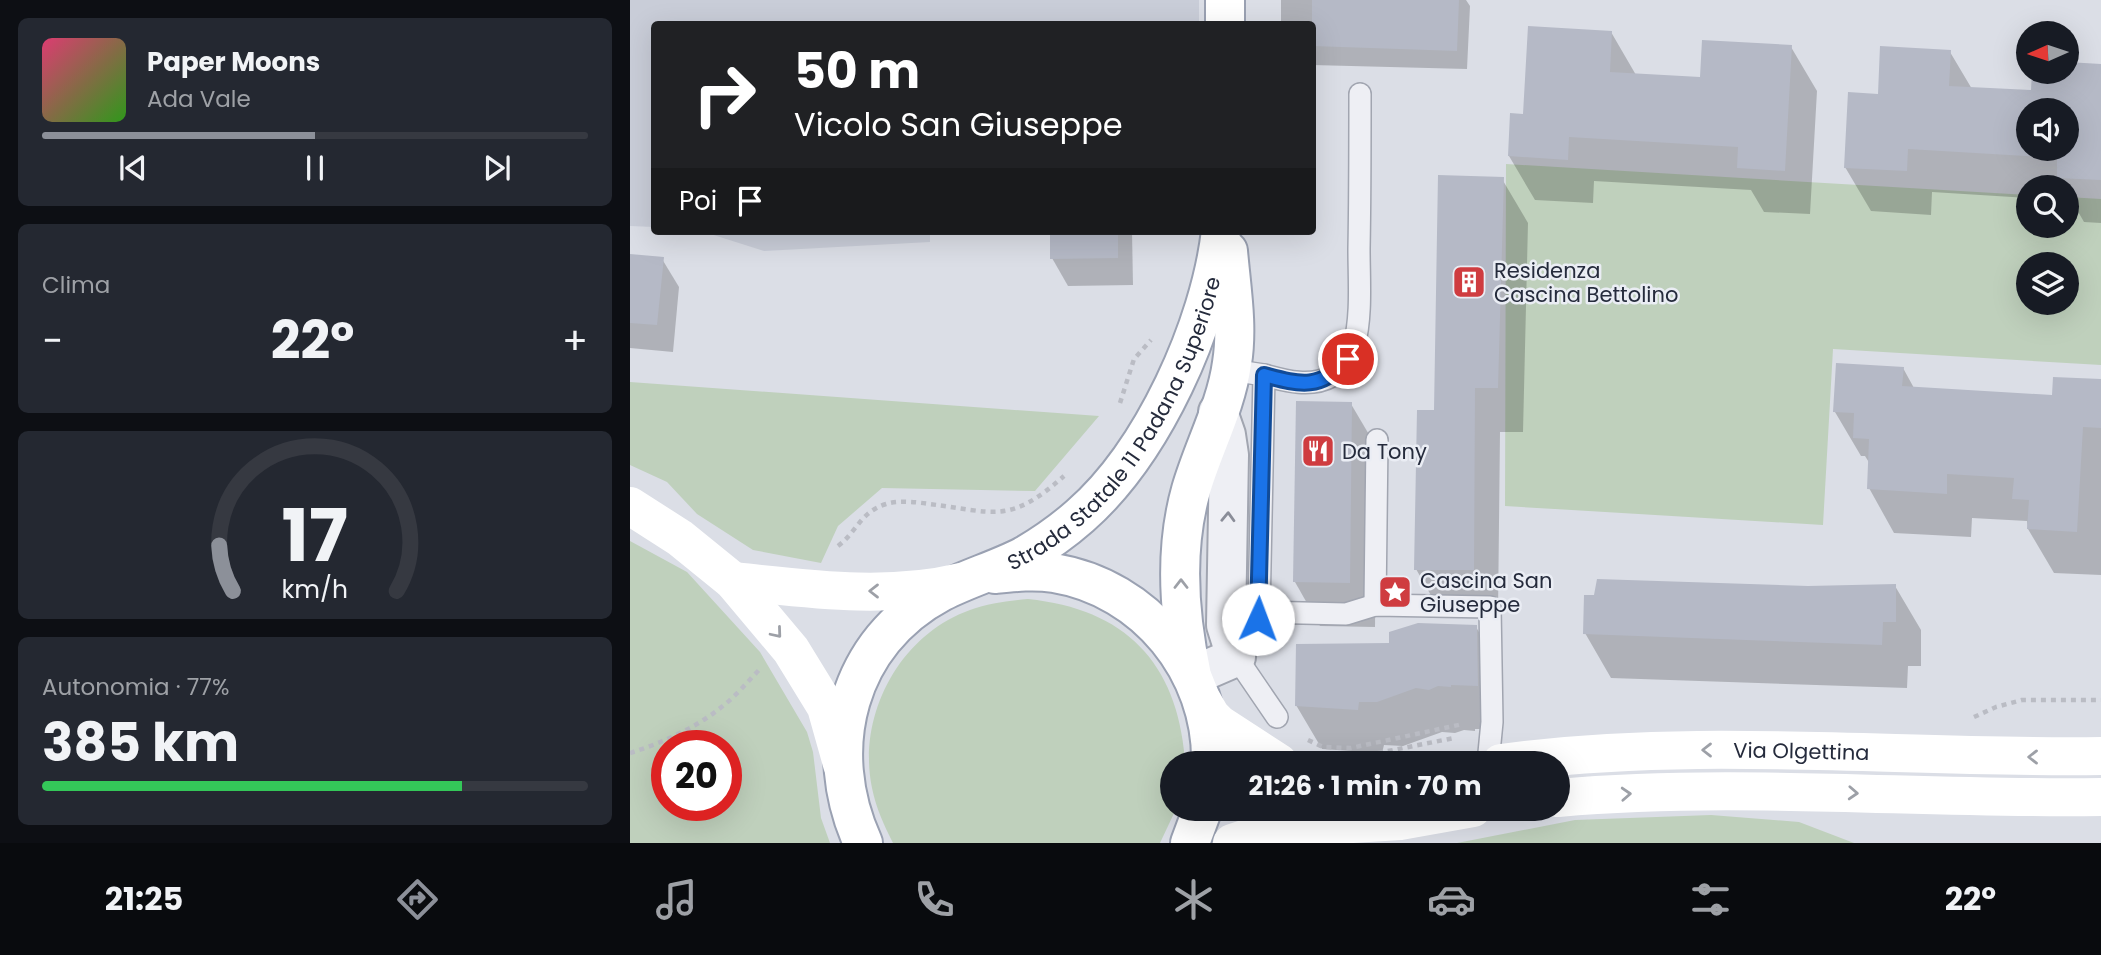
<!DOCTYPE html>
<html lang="it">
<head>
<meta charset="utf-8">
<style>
	:root { --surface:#171b24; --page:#242831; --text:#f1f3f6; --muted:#9ea1a6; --line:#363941; --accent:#8c9099 }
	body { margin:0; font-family:Poppins,sans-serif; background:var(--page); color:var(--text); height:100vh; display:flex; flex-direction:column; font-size:26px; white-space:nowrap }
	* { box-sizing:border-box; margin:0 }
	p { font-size:23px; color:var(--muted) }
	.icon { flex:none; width:38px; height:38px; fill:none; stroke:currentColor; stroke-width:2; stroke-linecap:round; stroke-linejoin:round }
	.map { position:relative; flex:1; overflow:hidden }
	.panel { display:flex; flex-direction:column; gap:18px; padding:18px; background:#0d0f14; width:630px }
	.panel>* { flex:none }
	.hud { position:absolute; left:21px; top:21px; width:665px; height:214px; border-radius:7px; box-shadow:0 7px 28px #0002; background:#202124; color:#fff; overflow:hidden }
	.needle { width:46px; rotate:267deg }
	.buttons { position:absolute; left:1386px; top:21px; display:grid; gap:14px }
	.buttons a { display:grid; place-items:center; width:63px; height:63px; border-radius:50%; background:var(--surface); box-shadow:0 7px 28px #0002; font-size:35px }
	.speed { position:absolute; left:21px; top:730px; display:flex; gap:14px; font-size:35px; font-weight:700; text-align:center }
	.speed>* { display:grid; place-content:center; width:91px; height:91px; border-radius:50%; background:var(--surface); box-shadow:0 7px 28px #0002; line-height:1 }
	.speed .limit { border:10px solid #d22; background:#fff; color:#111 }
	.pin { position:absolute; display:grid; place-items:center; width:60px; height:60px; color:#fff; margin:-30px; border:4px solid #fff; border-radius:50%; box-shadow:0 2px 7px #0007 }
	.me { position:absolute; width:77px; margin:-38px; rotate:2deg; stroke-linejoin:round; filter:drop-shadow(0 0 5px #0008) }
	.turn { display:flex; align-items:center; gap:24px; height:147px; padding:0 28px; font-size:32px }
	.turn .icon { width:91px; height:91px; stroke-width:2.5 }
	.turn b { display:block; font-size:49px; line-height:60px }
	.then { display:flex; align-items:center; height:66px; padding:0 28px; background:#0003; gap:14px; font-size:26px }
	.big { font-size:52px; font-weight:700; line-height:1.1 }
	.panel .widget { flex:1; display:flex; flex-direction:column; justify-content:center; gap:10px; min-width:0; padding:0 24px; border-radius:10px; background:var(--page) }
	.panel .dial { align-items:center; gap:0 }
	.dial svg { height:182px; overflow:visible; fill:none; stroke:var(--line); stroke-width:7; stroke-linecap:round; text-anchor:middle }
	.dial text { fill:var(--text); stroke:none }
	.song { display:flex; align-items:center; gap:21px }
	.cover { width:84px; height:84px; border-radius:10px; background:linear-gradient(135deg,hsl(340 70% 55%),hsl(110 70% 35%)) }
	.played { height:7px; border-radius:4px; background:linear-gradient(90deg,var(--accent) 50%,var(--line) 50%) }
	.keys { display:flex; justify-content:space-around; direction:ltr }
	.heat { display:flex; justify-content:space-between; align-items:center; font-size:38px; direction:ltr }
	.charge { height:10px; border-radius:5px; background:linear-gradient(90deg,#34c759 77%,var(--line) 0) }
	.trip { position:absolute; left:530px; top:751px; width:410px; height:70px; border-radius:35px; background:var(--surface); box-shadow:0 7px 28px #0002; font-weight:700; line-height:70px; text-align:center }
	.tabs { display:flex; height:112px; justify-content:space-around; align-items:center; background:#090b0e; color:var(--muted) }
	.tabs .icon { width:49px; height:49px }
	.tabs .active { color:var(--accent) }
	.tabs b { font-size:32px; color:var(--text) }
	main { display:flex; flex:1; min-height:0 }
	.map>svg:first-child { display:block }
	.built { fill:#c9cdd8 }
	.green { fill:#bfd0bc; fill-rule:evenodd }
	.shadow { fill:#0003; fill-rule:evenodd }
	.building { fill:#b5b9c6; fill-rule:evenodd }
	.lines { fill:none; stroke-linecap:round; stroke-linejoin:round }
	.lane-casing { stroke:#a1a5b0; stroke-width:24 }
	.street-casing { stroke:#a1a5b0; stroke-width:42 }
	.primary-casing { stroke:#9aa1b2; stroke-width:42 }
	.path { stroke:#babcc4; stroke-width:4.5; stroke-dasharray:5 5; stroke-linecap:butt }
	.lane { stroke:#eeeff4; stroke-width:21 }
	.street { stroke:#eeeff4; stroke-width:38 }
	.secondary { stroke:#fff; stroke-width:38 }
	.primary { stroke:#fff; stroke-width:38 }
	.oneway { stroke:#8a8d98 }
	.oneway2 { stroke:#9da0a7 }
	.route-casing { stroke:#114b97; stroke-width:18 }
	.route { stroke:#1a73e8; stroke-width:12 }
	.labels { text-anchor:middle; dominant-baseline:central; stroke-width:5; stroke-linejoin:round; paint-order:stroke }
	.poi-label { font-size:21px; fill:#252b3c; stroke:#eaedf4; text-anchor:start }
	.street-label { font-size:21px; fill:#252b3c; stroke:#eaedf4 }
</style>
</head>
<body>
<main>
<section class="panel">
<div class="widget">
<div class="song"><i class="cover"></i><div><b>Paper Moons</b><p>Ada Vale</p></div></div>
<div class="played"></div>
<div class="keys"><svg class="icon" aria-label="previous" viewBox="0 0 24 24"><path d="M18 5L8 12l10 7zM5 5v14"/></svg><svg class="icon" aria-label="pause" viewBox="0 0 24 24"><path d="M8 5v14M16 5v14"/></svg><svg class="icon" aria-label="next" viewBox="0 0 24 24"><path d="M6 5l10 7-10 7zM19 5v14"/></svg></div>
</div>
<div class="widget"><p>Clima</p>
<div class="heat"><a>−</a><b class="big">22°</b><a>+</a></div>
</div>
<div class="widget dial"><svg viewBox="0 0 100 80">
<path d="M14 69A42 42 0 1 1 86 69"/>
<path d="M14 69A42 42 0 0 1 8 49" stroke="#8c9099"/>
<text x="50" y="56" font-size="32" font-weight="700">17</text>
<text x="50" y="72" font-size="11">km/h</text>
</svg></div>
<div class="widget"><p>Autonomia · 77%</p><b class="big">385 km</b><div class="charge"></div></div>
</section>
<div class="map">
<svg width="1471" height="843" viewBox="0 0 1471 843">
	<rect width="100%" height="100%" fill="#dbdee6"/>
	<g class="built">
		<polygon points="0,0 569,0 569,22 24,24 24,227 0,226"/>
		<polygon points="71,231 300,231 300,242 134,251"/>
	</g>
	<g class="green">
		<path d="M876 164 1398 195V226H1437V197L1471 199V365L1203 349 1193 525 875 506ZM1398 264H1437V303H1398Z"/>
		<polygon points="0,382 469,416 405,491 252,488 208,526 191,563 123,550 67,514 37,482 0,465"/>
		<path d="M0 541 57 572 130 652 177 732 183 752 191 818 200 843H0ZM37 746H96V805H37Z"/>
		<path d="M398 599C495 609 547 662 555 759V763H542V808L546 809 530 843H263C254 825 246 808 242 788 227 716 269 635 340 610 359 603 378 601 398 599Z"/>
		<polygon points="1081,815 1169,822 1224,843 827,843 945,820"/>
	</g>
	<g class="shadow">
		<polygon points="651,0 836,0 840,6 837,69 682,65 682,24 651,24"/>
		<polygon points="981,32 1006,75 1071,79 1161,47 1187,91 1180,214 1134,212 1121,190 964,181 963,203 905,200 879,156 894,115"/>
		<path d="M1320 52 1342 89 1402 92 1404 72H1437V64L1471 66V223L1454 222 1442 201H1437V187H1398V198L1302 192 1301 215 1241 211 1215 167 1249 96ZM1398 110H1437V149H1398Z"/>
		<polygon points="872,179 898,223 893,432 870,432 868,614 811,613 786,569 806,412"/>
		<polygon points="422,231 502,231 503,285 438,286 422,258"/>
		<polygon points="0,256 32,259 49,287 43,352 0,348"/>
		<polygon points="1273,368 1284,388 1423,396 1424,379 1471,381 1471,575 1424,573 1398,529 1397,521 1342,518 1341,537 1264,533 1239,488 1240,464 1235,456 1231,456 1205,412"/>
		<polygon points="721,404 747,448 745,627 690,626 665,582"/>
		<polygon points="1265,586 1291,630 1291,666 1278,666 1277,688 981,678 955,633 966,597"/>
		<polygon points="846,627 872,671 873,729 845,729 845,731 834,730 825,733 812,732 773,746 754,745 752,753 692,749 666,705 760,645"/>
	</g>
	<g class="building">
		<polygon points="682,0 829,0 827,51 682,46"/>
		<polygon points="898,26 982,31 980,72 1070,77 1072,40 1162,45 1155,171 1107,168 1108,147 939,137 938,160 878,156 880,113 893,114"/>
		<path d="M1250 46 1321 50 1319 86 1401 90 1402 72H1437V62L1471 64V180L1427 178V158L1278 149 1277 171 1214 168 1218 92 1248 94ZM1398 110H1437V149H1398Z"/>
		<polygon points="808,175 874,177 868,388 845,388 844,570 784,570 787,410 804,410"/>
		<polygon points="420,231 488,231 488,258 420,259"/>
		<polygon points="0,254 34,257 27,325 0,323"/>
		<polygon points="1206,363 1274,367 1272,386 1422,395 1423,377 1471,379 1471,428 1453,427 1447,532 1397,529 1399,500 1382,499 1384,478 1317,474 1317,494 1237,489 1239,439 1223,438 1224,413 1203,412"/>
		<polygon points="666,401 722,402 720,583 663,582"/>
		<polygon points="967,579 1178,586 1266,584 1266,622 1253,622 1252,645 953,634 954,595 964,595"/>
		<polygon points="788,623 847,625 848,686 821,685 821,687 808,686 799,690 786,688 747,702 729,702 728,710 665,706 666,644 759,643 759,632"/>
	</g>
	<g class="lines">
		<defs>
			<g id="lane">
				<path d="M601 370 634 375 629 612C627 629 622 649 606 657L647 717"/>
				<path d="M634 375C656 381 681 388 702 376 712 369 720 357 724 346 732 315 729 281 729 249 730 198 730 146 730 94"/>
				<polyline points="745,605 747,440"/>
				<polyline points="629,612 716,614 745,605 860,607 862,722 858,763"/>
			</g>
			<polyline id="street" points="562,676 606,657 596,625 599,455 596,435 588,412"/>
			<g id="primary">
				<polyline points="595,24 595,0"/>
				<path d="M365 574C385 572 404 570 424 573 516 588 583 671 581 763"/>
				<path d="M562 676C549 616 544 550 561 490 573 448 596 407 602 363 608 326 601 287 598 251"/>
				<path id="s2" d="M233 843C190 749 217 642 311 592 338 578 367 570 394 556 413 545 433 531 450 516 523 452 580 326 591 231"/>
				<polyline points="560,843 573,808"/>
			</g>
		</defs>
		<use href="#lane" class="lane-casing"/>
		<use href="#street" class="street-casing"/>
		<use href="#primary" class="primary-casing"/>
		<g class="path">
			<polyline points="490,403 504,359 521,340"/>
			<path d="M208 546C227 532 230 512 256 504 269 500 286 502 299 504 365 512 379 525 434 476"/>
			<polyline points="1344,717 1366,707 1392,700 1471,700"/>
			<polyline points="678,740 693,747 721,748 833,724"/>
			<path d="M0 753C32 743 68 727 94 705 107 695 118 681 130 669"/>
			<polyline points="748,753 824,738"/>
		</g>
		<use href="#lane" class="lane"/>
		<use href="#street" class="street"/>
		<g class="secondary">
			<polyline points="0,506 50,538 103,581 161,650 196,707 212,764"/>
			<path d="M103 581C179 589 256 600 331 582"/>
			<polyline points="573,702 581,716 589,724 649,763"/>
			<path id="s1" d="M871 763C1070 736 1271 759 1471 756"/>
			<path d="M928 798C1109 782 1290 800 1471 797"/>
			<polyline points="602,843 644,829 770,821 843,808"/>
		</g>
		<use href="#primary" class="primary"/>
	</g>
	<defs><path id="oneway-chevron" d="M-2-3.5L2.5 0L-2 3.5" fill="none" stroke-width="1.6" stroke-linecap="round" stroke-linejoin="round" transform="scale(1.75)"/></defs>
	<use class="oneway" href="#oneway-chevron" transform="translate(598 517) rotate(-88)"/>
	<g class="oneway2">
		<use href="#oneway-chevron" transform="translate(551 584) rotate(-90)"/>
		<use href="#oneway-chevron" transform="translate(244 591) rotate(180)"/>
		<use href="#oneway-chevron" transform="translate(147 633) rotate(50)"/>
		<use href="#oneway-chevron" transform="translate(1077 750) rotate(180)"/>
		<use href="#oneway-chevron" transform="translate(1403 757) rotate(180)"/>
		<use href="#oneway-chevron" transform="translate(1223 793) rotate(3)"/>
		<use href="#oneway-chevron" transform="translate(996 794) rotate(-3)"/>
	</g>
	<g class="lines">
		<defs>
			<path id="route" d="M628 619 634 375C671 385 691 390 718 359"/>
		</defs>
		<use href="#route" class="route-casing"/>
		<use href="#route" class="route"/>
	</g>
	<defs>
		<symbol id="building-square" viewBox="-11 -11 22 22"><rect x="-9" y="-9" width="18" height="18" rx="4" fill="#cf3c40" stroke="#eaedf4"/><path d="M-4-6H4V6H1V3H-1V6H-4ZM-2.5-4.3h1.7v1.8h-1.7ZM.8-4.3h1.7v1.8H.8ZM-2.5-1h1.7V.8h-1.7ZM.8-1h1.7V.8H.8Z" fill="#fff"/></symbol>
		<symbol id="restaurant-square" viewBox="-11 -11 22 22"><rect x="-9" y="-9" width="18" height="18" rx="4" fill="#cf3c40" stroke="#eaedf4"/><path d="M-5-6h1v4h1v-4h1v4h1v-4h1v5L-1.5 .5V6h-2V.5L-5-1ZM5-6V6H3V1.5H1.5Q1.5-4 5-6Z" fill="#fff"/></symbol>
		<symbol id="sight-square" viewBox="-11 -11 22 22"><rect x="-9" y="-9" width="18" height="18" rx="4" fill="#cf3c40" stroke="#eaedf4"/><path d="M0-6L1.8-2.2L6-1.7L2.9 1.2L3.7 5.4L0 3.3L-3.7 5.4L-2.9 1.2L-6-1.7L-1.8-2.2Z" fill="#fff"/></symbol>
	</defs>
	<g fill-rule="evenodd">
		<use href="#building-square" x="820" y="263" width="38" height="38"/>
		<use href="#restaurant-square" x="669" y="432" width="38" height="38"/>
		<use href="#sight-square" x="746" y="573" width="38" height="38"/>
	</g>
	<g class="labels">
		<g class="poi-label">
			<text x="864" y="270">Residenza<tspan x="864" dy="24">Cascina Bettolino</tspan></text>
			<text x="712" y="451">Da Tony</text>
			<text x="790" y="580">Cascina San<tspan x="790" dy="24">Giuseppe</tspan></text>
		</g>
		<g class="street-label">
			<text stroke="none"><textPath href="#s2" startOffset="546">Strada Statale 11 Padana Superiore</textPath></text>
			<text stroke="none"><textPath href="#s1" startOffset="301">Via Olgettina</textPath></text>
		</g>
	</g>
</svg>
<div class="buttons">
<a><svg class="needle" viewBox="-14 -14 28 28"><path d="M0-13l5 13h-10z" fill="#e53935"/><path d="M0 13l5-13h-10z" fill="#9ea1a6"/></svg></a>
<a><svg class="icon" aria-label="sound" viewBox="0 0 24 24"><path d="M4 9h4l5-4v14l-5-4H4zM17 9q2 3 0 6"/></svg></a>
<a><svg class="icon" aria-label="search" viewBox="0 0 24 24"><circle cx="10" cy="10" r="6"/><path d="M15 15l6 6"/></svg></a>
<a><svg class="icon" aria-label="layers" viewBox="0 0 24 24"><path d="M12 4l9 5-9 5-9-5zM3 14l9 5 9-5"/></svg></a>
</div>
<div class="speed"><div class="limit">20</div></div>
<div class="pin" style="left:718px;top:359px;background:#d93025"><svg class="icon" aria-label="arrive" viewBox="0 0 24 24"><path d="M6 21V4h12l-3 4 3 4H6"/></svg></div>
<svg class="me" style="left:628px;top:619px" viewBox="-20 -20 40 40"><circle r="19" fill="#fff"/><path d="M0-13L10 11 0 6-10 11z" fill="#1a73e8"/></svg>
<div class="trip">21:26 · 1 min · 70 m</div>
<div class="hud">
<div class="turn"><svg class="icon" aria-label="right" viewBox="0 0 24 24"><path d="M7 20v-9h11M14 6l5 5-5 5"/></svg><div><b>50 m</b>Vicolo San Giuseppe</div></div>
<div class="then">Poi<svg class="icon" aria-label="arrive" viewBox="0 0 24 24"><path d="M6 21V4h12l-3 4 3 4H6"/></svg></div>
</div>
</div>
</main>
<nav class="tabs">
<b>21:25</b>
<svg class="icon active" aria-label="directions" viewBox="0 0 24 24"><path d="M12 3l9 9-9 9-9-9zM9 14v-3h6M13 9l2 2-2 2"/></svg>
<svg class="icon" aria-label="music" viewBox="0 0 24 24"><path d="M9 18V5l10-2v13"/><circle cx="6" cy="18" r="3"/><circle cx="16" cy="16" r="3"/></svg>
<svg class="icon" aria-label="phone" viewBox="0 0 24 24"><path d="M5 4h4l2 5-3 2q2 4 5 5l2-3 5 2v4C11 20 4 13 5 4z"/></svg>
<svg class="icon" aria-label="climate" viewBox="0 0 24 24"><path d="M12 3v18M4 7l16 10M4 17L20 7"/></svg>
<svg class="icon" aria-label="car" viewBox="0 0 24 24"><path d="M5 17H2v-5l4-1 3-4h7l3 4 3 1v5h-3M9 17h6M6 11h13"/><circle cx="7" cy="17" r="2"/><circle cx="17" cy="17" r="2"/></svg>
<svg class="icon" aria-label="filters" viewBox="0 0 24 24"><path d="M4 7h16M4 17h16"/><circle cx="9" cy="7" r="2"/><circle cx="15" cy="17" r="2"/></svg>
<b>22°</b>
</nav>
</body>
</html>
